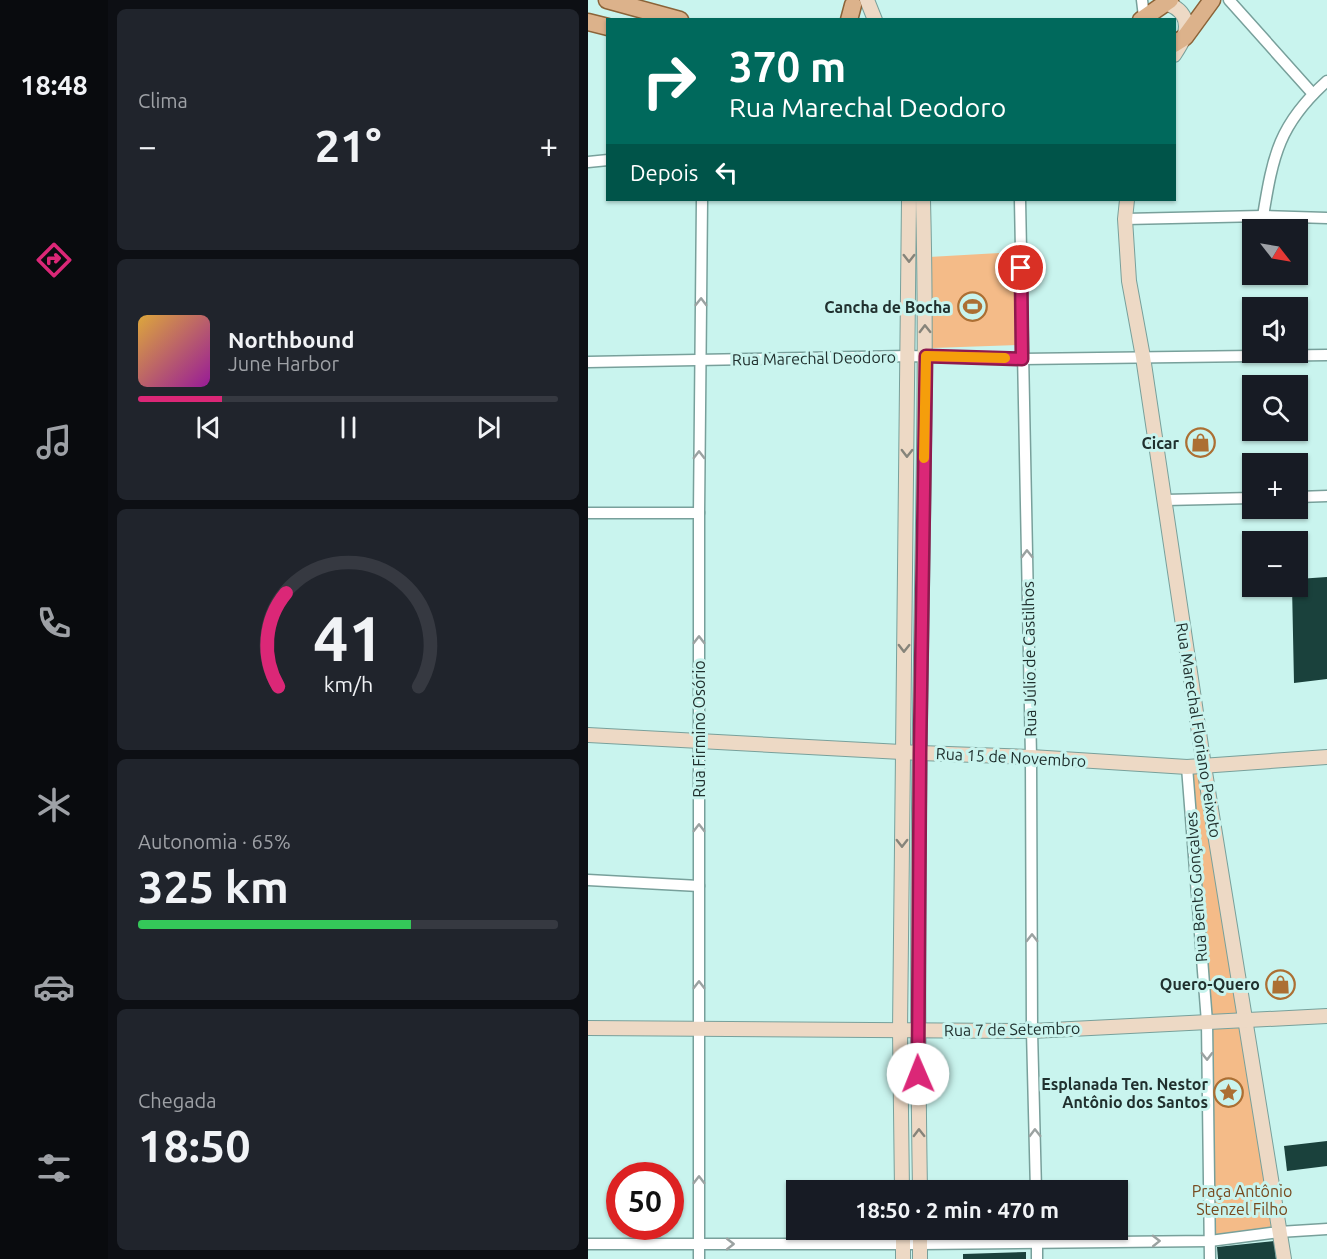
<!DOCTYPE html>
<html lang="pt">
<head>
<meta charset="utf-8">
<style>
	:root { --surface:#171b24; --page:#20242c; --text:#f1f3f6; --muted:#9ea1a6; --line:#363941; --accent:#db2777 }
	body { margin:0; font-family:Ubuntu,sans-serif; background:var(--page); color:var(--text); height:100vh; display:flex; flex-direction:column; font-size:22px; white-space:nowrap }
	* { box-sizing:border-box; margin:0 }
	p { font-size:20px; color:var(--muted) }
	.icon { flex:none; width:33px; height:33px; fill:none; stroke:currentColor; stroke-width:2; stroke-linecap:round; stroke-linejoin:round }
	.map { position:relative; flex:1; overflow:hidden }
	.side { display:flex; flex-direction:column; gap:9px; padding:9px; background:#0d0f14; width:480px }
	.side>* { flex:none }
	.top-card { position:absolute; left:18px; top:18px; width:570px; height:183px; border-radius:0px; box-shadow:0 2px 4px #0004; background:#00695c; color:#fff; overflow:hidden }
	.needle { width:39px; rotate:121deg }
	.buttons { position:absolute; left:654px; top:219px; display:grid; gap:12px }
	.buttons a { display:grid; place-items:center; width:66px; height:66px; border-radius:0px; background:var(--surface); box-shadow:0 2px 4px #0004; font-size:30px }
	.speed { position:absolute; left:18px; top:1162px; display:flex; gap:12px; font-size:30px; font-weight:700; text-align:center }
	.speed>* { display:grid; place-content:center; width:78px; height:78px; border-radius:50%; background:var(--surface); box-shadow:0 2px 4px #0004; line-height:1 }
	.speed .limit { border:9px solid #d22; background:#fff; color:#111 }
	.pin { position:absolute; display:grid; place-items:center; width:51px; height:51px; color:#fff; margin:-26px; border:3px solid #fff; border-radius:50%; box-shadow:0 2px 6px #0007 }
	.me { position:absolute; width:66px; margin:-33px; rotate:359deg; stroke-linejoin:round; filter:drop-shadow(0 0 4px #0008) }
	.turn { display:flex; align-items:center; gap:21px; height:126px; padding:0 24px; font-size:27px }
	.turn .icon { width:78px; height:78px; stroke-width:2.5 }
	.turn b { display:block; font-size:42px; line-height:51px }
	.then { display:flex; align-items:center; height:57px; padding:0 24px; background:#0003; gap:12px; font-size:22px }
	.big { font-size:45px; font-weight:700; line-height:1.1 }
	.side .widget { flex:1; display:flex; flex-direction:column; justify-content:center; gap:9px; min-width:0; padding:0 21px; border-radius:9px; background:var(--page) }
	.side .dial { align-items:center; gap:0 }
	.dial svg { height:156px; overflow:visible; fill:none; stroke:var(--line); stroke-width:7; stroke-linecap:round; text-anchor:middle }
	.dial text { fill:var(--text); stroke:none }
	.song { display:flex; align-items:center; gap:18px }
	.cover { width:72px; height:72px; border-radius:9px; background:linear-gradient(135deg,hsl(40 70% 55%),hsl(300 70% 35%)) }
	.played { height:6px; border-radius:3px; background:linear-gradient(90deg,var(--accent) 20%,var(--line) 20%) }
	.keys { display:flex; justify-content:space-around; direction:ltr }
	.heat { display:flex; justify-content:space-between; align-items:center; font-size:33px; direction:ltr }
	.charge { height:9px; border-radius:4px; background:linear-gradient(90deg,#34c759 65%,var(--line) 0) }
	.trip { position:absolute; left:198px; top:1180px; width:342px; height:60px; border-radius:0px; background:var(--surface); box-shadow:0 2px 4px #0004; font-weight:700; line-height:60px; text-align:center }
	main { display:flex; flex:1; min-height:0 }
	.tab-bar { display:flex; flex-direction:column; width:108px; justify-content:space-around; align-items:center; background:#090b0e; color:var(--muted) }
	.tab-bar .icon { width:42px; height:42px }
	.tab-bar .active { color:var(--accent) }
	.tab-bar b { font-size:27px; color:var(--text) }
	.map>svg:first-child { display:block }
	.green { fill:#f4bb88 }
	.building { fill:#1a413c }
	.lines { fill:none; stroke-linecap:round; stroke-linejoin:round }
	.street-casing { stroke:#78a09b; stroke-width:13 }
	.secondary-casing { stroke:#78a09b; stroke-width:16 }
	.primary-casing { stroke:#8b6338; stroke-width:19 }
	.street { stroke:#fff; stroke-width:10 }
	.secondary { stroke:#edd9c5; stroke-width:14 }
	.primary { stroke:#dcb28b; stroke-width:16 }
	.oneway { stroke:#86847a }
	.oneway2 { stroke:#9ba2a1 }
	.route-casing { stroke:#8e194d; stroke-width:15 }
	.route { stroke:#db2777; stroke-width:10 }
	.slow { stroke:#f59e0b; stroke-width:10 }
	.labels { text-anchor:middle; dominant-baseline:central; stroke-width:6; stroke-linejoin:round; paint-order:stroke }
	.poi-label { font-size:16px; font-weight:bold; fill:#20302e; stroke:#c9f4ee; text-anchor:end }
	.street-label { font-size:16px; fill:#20302e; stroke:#c9f4ee }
	.park-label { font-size:16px; fill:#774a1f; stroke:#c9f4ee }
</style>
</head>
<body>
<main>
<nav class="tab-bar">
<b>18:48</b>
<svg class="icon active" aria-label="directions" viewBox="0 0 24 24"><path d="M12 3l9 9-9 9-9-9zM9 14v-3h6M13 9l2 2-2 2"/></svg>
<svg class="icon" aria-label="music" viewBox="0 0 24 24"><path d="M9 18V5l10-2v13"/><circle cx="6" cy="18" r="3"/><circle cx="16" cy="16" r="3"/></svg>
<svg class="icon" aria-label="phone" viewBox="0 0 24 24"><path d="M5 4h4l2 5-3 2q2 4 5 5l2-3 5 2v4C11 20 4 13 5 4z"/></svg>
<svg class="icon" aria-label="climate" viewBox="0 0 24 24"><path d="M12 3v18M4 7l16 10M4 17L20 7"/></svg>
<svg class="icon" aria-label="car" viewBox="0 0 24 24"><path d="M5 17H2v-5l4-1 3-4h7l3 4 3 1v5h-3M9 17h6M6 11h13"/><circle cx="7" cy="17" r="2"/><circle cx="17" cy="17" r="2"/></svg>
<svg class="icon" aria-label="filters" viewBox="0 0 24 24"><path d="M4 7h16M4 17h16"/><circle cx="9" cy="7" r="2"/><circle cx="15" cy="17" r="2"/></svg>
</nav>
<section class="side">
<div class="widget"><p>Clima</p>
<div class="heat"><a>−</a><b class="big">21°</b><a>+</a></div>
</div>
<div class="widget">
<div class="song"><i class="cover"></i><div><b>Northbound</b><p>June Harbor</p></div></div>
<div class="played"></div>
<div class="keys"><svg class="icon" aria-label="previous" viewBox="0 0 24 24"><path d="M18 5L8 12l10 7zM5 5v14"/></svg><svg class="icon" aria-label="pause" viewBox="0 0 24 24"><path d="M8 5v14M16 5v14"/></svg><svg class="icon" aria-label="next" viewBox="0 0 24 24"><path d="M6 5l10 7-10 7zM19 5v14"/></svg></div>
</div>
<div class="widget dial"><svg viewBox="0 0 100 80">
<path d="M14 69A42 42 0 1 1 86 69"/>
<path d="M14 69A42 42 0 0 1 18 21" stroke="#db2777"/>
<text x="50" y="56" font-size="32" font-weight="700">41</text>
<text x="50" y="72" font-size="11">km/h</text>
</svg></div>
<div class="widget"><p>Autonomia · 65%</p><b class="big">325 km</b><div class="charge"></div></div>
<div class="widget"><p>Chegada</p><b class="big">18:50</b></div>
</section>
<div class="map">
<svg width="739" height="1259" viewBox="0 0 739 1259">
	<rect width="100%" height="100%" fill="#c9f4ee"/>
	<g class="green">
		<polygon points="429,252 430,345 344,348 341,257"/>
		<polygon points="604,773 612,773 654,1017 621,1017"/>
		<polygon points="653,1028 686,1228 627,1235 623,1029"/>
	</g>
	<g class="building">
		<polygon points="739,577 739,679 706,683 704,586 710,586 710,579"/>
		<polygon points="739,1141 739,1166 699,1171 696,1146"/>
		<polygon points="686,1241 688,1259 630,1259 629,1247"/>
		<polygon points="438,1252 438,1259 375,1259 375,1254"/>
	</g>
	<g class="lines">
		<defs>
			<g id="street">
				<polyline points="554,0 556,17"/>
				<polyline points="641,0 725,94"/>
				<polyline points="0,162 20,160"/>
				<polyline points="432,200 443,757 444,1031 448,1191"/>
				<path d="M675 216C685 155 691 124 739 81"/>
				<polyline points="537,219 675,216 739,218"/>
				<polyline points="0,362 320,356 434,359 739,355"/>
				<polyline points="710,497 739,496"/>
				<polyline points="577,500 664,498"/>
				<polyline points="0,513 111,513"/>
				<polyline points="599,767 619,1022 622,1259"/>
				<polyline points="0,880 111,886"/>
				<polyline points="449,1230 449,1259"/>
				<polyline points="0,1244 333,1244 622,1241 691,1232 739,1229"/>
				<polyline points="111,1259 111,513 114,200"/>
			</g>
			<g id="secondary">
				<polyline points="279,0 287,20"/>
				<path d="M577 3C594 8 602 20 596 37 594 43 590 49 586 55"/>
				<polyline points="539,200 537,219 541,281 555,357 616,766 696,1259"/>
				<polyline points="0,735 332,753 443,757 599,767 739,757"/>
				<polyline points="0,1028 444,1031 739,1016"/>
				<polyline points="314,1191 312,1031 321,200"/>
				<path d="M332 1191C329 1013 330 836 333 658 335 505 339 352 335 200"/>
				<polyline points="332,1230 332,1259"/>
				<polyline points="315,1259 315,1230"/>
			</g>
			<g id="primary">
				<polyline points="19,0 92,20"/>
				<polyline points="261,20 265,5"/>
				<polyline points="553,20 582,0"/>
				<polyline points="0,22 20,27"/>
				<polyline points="586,44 597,37 624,0"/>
			</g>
		</defs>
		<use href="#street" class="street-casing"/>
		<use href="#secondary" class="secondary-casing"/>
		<use href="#primary" class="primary-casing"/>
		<use href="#street" class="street"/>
		<use href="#secondary" class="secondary"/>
		<use href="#primary" class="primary"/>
	</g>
	<defs><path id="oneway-chevron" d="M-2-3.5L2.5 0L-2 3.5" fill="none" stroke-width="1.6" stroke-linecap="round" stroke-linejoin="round" transform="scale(1.5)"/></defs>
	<g class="oneway">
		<use href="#oneway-chevron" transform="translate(321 258) rotate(90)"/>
		<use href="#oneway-chevron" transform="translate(337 329) rotate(-91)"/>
		<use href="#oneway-chevron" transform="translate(319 453) rotate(91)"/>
		<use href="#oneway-chevron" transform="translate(316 648) rotate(91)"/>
		<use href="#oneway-chevron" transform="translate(314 843) rotate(90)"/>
		<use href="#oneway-chevron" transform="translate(331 1133) rotate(-91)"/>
	</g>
	<g class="oneway2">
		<use href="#oneway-chevron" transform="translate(113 302) rotate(-89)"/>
		<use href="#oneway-chevron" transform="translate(111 455) rotate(-90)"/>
		<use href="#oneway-chevron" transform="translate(439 554) rotate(-91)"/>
		<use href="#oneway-chevron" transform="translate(111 640) rotate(-90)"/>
		<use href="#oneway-chevron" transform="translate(111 828) rotate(-90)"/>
		<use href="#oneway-chevron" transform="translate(444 938) rotate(-90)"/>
		<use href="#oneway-chevron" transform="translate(111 985) rotate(-90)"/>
		<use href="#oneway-chevron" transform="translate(619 1056) rotate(89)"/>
		<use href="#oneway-chevron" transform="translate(447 1133) rotate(-91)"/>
		<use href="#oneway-chevron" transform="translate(111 1180) rotate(-90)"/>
		<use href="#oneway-chevron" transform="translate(568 1241) rotate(-1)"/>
		<use href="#oneway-chevron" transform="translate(142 1244)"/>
	</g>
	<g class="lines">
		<defs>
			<polyline id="route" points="330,1074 332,753 338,356 434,359 433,268"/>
		</defs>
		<use href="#route" class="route-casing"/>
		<use href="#route" class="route"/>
		<polyline class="slow" points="336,458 338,356 417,358"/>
	</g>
	<defs>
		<symbol id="stadium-ring" viewBox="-11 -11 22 22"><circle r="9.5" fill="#c9f4ee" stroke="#ac6f33" stroke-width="1.5"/><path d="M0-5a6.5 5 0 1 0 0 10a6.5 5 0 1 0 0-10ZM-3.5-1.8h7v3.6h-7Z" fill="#ac6f33"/></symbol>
		<symbol id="shop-ring" viewBox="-11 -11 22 22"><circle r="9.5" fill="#c9f4ee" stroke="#ac6f33" stroke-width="1.5"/><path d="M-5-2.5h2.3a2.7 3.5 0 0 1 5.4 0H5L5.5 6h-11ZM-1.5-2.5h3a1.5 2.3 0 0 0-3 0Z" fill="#ac6f33"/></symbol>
		<symbol id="sight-ring" viewBox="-11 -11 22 22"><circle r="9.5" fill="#c9f4ee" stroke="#ac6f33" stroke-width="1.5"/><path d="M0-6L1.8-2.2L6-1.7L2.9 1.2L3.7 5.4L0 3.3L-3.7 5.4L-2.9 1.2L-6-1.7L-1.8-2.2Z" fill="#ac6f33"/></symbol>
	</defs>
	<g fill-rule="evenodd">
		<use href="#stadium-ring" x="368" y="290" width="33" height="33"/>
		<use href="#shop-ring" x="596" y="426" width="33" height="33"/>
		<use href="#shop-ring" x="676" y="968" width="33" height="33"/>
		<use href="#sight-ring" x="624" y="1076" width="33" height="33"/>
	</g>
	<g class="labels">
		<g class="poi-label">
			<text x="363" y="307">Cancha de Bocha</text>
			<text x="591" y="443">Cicar</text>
			<text x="672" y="984">Quero-Quero</text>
			<text x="620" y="1084">Esplanada Ten. Nestor<tspan x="620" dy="18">Antônio dos Santos</tspan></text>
		</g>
		<g class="street-label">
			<text transform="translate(226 358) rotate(-1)">Rua Marechal Deodoro</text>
			<text transform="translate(441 659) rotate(-91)">Rua Júlio de Castilhos</text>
			<text transform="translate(111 729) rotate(-90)">Rua Firmino Osório</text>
			<text transform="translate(611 730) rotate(81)">Rua Marechal Floriano Peixoto</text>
			<text transform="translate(423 757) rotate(3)">Rua 15 de Novembro</text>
			<text transform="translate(608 887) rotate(-94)">Rua Bento Gonçalves</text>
			<text transform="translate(424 1029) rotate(-1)">Rua 7 de Setembro</text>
		</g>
		<g class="park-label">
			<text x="654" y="1191">Praça Antônio<tspan x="654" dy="18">Stenzel Filho</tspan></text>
		</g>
	</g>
</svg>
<div class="buttons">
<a><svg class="needle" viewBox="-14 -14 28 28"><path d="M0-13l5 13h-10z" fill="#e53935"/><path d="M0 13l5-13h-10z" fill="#9ea1a6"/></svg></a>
<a><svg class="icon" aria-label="sound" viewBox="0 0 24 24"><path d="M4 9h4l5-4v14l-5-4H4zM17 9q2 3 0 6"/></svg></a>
<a><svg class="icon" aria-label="search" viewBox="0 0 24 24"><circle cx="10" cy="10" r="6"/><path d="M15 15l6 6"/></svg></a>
<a>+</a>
<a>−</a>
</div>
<div class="speed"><div class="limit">50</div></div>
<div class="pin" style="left:433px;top:268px;background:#d93025"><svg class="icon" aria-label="arrive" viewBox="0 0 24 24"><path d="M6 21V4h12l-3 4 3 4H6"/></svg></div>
<svg class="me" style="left:330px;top:1074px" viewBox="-20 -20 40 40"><circle r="19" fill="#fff"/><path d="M0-13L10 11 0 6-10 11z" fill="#db2777"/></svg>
<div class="trip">18:50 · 2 min · 470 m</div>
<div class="top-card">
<div class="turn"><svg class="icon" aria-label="right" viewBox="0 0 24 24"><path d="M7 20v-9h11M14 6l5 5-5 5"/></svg><div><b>370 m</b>Rua Marechal Deodoro</div></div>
<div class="then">Depois<svg class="icon" aria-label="left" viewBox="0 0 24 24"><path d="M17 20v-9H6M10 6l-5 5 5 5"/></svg></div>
</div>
</div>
</main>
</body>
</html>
